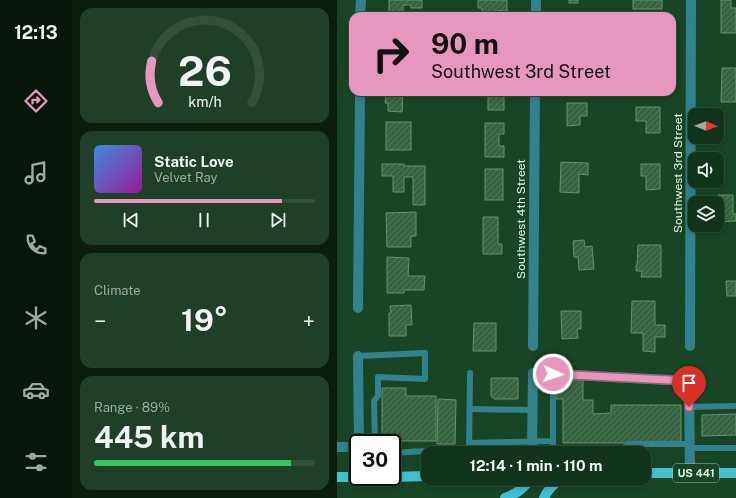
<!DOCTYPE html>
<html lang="en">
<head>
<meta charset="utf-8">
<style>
	:root { --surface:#12341c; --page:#1f3f29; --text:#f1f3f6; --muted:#9caaa3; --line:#314f3b; --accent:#e797bd }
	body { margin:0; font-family:"Public Sans",sans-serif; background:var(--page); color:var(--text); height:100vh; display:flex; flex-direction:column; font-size:15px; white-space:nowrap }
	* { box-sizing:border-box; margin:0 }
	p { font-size:13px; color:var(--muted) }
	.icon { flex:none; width:22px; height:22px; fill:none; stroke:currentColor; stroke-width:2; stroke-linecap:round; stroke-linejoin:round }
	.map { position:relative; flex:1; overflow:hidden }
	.drawer { display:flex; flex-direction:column; gap:8px; padding:8px; background:#0a1d0f; width:265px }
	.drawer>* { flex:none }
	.hud { position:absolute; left:12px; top:12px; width:327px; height:84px; border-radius:12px; box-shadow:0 2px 6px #0003,0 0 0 1px var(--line); background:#e797bd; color:#111; overflow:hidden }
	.needle { width:26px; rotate:91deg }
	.fabs { position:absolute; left:351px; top:108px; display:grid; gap:8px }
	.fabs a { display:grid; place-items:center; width:36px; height:36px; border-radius:8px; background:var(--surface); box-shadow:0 2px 6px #0003,0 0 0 1px var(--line); font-size:20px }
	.speed { position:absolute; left:12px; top:434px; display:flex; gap:8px; font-size:20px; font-weight:700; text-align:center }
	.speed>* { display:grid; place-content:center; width:52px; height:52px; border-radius:50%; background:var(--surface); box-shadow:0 2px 6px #0003,0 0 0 1px var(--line); line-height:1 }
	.speed .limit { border:2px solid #111; border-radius:6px; background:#fff; color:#111 }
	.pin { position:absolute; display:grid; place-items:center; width:34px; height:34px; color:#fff; margin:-41px -17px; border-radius:50% 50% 50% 0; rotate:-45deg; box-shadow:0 0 4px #0007 }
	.pin .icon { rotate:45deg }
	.me { position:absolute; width:44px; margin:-22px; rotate:93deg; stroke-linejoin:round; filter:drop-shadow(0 0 3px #0008) }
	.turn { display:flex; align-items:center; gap:14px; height:84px; padding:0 16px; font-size:18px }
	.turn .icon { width:52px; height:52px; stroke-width:2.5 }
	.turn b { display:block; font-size:28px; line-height:34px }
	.big { font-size:30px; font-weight:700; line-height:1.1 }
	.drawer .tile { flex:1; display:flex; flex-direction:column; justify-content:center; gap:6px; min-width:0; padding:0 14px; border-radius:12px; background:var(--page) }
	.drawer .dial { align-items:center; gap:0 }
	.dial svg { height:104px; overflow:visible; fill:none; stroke:var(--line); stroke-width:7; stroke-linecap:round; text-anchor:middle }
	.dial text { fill:var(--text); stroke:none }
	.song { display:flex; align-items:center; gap:12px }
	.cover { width:48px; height:48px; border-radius:6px; background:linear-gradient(135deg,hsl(210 70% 55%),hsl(300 70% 35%)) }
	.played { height:4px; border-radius:2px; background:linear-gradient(90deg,var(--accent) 85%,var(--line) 85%) }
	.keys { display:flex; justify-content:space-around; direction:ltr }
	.heat { display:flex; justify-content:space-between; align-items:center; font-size:22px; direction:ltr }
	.charge { height:6px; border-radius:3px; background:linear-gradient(90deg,#34c759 89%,var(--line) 0) }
	.trip { position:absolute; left:84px; top:446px; width:230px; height:40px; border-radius:12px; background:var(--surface); box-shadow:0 2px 6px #0003,0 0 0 1px var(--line); font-weight:700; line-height:40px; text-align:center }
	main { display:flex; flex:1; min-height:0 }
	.dock { display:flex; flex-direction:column; width:72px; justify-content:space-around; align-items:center; background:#07150b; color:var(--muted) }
	.dock .icon { width:28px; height:28px }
	.dock .active { color:var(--accent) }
	.dock b { font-size:18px; color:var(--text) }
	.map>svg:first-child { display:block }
	.building { fill:url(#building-hatch); stroke:#65936e }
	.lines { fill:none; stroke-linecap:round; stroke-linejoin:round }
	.lane { stroke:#32828e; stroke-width:6 }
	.street { stroke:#32828e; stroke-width:10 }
	.primary { stroke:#42c1d4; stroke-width:10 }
	.route-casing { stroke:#96627b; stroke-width:10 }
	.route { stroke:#e797bd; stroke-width:7 }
	.labels { text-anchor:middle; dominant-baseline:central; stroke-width:3.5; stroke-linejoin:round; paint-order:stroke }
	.shield { fill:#184525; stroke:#a3c1a9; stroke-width:1 }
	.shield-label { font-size:11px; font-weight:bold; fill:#def6e2 }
	.street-label { font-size:12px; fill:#def6e2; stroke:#184525 }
</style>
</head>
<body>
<main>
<nav class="dock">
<b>12:13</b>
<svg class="icon active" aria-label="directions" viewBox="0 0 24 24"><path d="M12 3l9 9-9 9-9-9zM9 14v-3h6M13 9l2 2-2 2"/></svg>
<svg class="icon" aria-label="music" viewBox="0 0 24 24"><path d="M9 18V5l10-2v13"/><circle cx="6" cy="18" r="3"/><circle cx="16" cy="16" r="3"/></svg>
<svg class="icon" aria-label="phone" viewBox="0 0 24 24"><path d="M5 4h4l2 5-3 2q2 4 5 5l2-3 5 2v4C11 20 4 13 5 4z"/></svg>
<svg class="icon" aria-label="climate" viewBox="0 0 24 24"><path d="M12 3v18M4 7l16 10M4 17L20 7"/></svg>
<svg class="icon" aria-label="car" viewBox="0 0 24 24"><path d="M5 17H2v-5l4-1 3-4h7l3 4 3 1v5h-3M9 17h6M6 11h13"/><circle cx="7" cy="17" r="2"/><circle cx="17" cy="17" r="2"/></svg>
<svg class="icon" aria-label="filters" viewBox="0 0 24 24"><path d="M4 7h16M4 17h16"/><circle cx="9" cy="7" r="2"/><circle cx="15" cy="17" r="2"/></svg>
</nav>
<section class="drawer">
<div class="tile dial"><svg viewBox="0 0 100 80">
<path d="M14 69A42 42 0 1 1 86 69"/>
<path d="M14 69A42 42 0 0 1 9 37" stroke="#e797bd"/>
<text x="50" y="56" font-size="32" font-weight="700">26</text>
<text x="50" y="72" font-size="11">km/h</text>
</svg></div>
<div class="tile">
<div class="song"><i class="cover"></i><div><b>Static Love</b><p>Velvet Ray</p></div></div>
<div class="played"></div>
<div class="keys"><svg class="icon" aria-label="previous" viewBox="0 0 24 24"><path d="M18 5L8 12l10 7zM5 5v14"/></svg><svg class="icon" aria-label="pause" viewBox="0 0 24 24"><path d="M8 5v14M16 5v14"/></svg><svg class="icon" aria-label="next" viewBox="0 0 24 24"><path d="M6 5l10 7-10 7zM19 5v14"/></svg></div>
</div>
<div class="tile"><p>Climate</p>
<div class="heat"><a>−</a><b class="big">19°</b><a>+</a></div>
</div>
<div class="tile"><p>Range · 89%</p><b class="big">445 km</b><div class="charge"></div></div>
</section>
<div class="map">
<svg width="399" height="498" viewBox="0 0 399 498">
	<defs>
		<pattern id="building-hatch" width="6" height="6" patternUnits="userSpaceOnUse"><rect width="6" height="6" fill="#366340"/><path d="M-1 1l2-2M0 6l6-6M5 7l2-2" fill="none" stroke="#537a5b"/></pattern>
	</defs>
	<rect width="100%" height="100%" fill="#184525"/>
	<g class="building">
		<polygon points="52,0 85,0 85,8 74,8 74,5 66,5 66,12 52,12"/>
		<polygon points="141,0 170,0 170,11 160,11 160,16 145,16 145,8 141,8"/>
		<rect x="232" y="0" width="9" height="3"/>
		<rect x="296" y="0" width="29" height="9"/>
		<polygon points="384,0 394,0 394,8 399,8 399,33 384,33"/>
		<polygon points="385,68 399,68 399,102 384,102"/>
		<polygon points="49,92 66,92 65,112 51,111 51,103 48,103"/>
		<rect x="151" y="92" width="16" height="18"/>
		<polygon points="230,103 250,103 250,116 243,116 243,125 230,126"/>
		<polygon points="299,107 323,107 323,133 309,133 309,121 299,121"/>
		<rect x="49" y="122" width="25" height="28"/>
		<polygon points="148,123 167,123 167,134 162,134 162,146 167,146 167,157 148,157"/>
		<polygon points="224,162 251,163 251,175 242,174 242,193 223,192"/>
		<polygon points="45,164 67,164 67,166 88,166 88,205 76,205 76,177 67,177 67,192 56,192 56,176 45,176"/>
		<polygon points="304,164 323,164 323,189 309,190 309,176 304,176"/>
		<rect x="148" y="169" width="18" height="31"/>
		<polygon points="381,195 396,195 396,214 399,214 399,221 381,222"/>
		<polygon points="79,212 79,236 74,236 74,247 50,247 49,213"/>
		<polygon points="146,217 161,217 161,244 165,244 165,254 146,254"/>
		<polygon points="247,240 248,247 255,246 257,269 242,270 241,257 237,257 236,241"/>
		<polygon points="301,245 324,245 324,277 304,277 305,271 299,271 299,265 300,265"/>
		<polygon points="50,257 72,258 71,276 88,276 87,290 67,290 67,293 50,293"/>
		<polygon points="389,281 399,281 399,296 390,296"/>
		<polygon points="295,301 318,301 318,325 328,325 328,337 318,337 318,352 306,351 306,333 294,333"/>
		<polygon points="74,305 75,325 69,325 69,336 52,336 52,313 54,313 53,306"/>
		<polygon points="224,311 244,311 244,329 240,329 241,338 225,339"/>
		<polygon points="137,323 159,323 159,351 136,351"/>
		<polygon points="154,378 181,378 181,399 157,399 154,396"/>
		<polygon points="219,380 246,380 246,400 256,400 256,414 274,413 274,405 344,405 344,443 226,443 226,399 219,399"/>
		<polygon points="45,388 69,388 69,396 99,396 99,441 45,441"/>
		<polygon points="101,399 119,400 118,444 100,444"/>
		<polygon points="399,414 399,435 365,436 365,415"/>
	</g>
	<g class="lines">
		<g class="lane">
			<polyline points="21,356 88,353 88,379 41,377 41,396 37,401 38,443"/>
			<polyline points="352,407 399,406"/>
			<polyline points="133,409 196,410"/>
			<polyline points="216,441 216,445 219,449 225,450 242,453"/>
			<polyline points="132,443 216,441 216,374"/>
			<polyline points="353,448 399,448"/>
			<polyline points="55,453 88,451 88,476"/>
			<polyline points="132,453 133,373"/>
			<polyline points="284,453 288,447 293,444 353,444"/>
		</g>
		<g class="street">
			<polyline points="23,16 24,0"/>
			<polyline points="199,16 199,0"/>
			<polyline points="21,308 23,92"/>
			<polyline points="196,346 198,92"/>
			<polyline points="353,346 354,0"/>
			<polyline points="21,356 22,443"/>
			<polyline points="0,447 21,447"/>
			<polyline points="195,453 196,373 352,381 353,473"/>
		</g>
		<g class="primary">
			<polyline points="307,473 399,473"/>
			<polyline points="0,477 34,477"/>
			<polyline points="55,477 91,476"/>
			<path d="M168 498C179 494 187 489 193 479"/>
			<path d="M207 498C211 489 216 484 224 479"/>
		</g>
	</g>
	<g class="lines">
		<defs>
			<polyline id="route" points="216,374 352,381 352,407"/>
		</defs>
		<use href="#route" class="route-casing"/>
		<use href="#route" class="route"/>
	</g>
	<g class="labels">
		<rect class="shield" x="336" y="464" width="46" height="18" rx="3"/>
		<g class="shield-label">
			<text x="359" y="473">US 441</text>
		</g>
		<g class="street-label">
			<text transform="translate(341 173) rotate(-90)">Southwest 3rd Street</text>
			<text transform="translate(184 219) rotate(-90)">Southwest 4th Street</text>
		</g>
	</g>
</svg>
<div class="fabs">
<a><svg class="needle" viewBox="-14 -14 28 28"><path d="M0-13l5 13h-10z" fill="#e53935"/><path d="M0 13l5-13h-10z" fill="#9caaa3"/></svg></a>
<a><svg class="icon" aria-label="sound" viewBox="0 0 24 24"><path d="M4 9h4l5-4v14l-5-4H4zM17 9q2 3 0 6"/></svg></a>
<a><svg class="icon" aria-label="layers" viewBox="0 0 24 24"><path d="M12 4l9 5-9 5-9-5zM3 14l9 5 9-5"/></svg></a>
</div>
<div class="speed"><div class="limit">30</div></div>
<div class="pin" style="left:352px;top:407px;background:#d93025"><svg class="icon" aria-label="arrive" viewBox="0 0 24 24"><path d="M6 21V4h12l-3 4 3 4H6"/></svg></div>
<svg class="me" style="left:216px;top:374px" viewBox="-20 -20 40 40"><circle r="17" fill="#e797bd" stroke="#fff" stroke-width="3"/><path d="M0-11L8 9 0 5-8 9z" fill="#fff"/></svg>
<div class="trip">12:14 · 1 min · 110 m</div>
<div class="hud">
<div class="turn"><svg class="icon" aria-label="right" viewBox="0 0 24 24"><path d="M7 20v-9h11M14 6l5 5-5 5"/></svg><div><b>90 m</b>Southwest 3rd Street</div></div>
</div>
</div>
</main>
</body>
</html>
